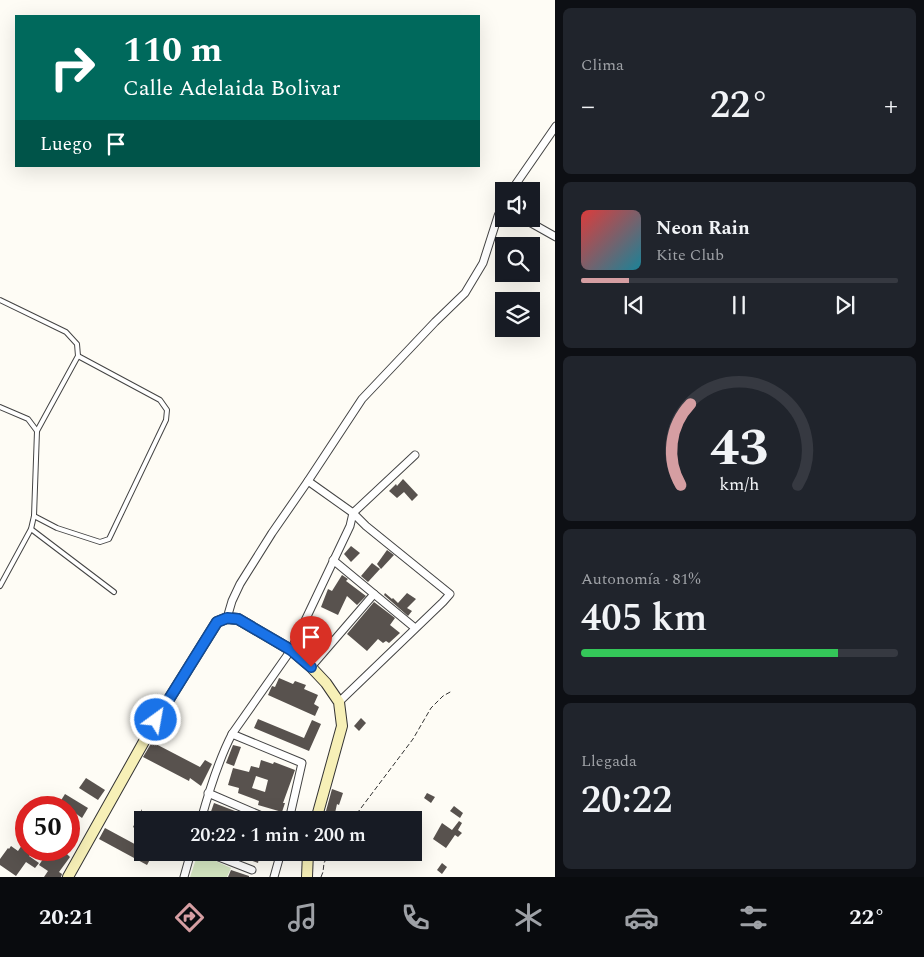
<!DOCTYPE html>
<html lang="es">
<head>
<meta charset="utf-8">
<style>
	:root { --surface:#171b24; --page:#20242c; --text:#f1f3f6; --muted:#9ea1a6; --line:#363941; --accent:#d59ea2 }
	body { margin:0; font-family:Spectral,serif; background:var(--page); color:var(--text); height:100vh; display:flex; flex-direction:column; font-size:19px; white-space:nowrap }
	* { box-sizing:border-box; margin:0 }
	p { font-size:16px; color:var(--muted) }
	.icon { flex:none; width:28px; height:28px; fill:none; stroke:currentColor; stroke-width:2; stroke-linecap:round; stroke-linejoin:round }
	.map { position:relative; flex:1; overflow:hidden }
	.sheet { display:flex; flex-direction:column; gap:8px; padding:8px; background:#0d0f14; width:369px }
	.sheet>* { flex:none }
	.hud { position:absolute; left:15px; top:15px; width:465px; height:152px; border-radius:0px; box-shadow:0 5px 20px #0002; background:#00695c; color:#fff; overflow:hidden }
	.buttons { position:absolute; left:495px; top:182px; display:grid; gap:10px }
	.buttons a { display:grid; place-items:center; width:45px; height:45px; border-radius:0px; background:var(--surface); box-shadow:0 5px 20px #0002; font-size:25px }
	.speed { position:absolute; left:15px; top:796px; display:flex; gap:10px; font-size:25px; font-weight:700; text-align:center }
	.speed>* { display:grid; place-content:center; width:65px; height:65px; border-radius:50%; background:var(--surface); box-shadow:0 5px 20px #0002; line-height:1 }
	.speed .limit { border:8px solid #d22; background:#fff; color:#111 }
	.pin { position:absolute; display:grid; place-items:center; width:42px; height:42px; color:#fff; margin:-51px -21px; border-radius:50% 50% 50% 0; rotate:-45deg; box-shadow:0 0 5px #0007 }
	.pin .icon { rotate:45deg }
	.me { position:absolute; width:55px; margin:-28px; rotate:32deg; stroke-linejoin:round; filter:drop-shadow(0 0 4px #0008) }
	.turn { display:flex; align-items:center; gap:18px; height:105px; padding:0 25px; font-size:22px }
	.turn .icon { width:65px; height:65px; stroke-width:2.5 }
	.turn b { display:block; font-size:35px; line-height:42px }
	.then { display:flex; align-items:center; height:48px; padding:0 25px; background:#0003; gap:10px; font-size:19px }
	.big { font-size:38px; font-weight:600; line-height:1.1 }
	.sheet .card { flex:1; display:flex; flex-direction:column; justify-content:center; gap:8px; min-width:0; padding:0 18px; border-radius:8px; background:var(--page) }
	.sheet .dial { align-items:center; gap:0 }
	.dial svg { height:130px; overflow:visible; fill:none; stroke:var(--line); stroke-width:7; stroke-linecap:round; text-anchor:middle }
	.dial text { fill:var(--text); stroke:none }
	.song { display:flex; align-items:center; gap:15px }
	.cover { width:60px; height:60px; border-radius:8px; background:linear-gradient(135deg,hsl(0 70% 55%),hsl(190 70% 35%)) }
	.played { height:5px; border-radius:2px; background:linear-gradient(90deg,var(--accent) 15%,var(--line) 15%) }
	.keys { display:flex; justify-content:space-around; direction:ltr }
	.heat { display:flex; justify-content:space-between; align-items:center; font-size:28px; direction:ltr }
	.charge { height:8px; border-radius:4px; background:linear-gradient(90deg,#34c759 81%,var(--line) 0) }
	.trip { position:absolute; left:134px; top:811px; width:288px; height:50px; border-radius:0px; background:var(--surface); box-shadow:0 5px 20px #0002; font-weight:600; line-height:50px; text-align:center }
	.tabs { display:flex; height:80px; justify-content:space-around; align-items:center; background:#090b0e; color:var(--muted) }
	.tabs .icon { width:35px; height:35px }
	.tabs .current { color:var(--accent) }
	.tabs b { font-size:22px; color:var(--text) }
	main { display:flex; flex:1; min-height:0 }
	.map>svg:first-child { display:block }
	.green { fill:#d4e6c1 }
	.building { fill:#58524e; fill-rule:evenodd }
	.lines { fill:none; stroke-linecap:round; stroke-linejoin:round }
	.service-casing { stroke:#444; stroke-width:6 }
	.minor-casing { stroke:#444; stroke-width:9 }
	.secondary-casing { stroke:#333; stroke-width:12 }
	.path { stroke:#333; stroke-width:1; stroke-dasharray:5 2.5; stroke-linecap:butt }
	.service { stroke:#fff; stroke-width:4 }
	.minor { stroke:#fff; stroke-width:7 }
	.secondary { stroke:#f7f0b7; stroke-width:10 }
	.route-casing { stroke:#114b97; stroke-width:12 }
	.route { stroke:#1a73e8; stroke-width:9 }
</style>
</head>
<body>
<main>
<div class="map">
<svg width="556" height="877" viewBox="0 0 556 877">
	<rect width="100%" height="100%" fill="#fefcf5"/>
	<polygon class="green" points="198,853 231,868 227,877 190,877"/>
	<g class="building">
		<polygon points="403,479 418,495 412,501 404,492 397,498 389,491 396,484 397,486"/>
		<polygon points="351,546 360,553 351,562 344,554"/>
		<polygon points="387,550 394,555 381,569 377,564"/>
		<polygon points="372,563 380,569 368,582 361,576"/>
		<polygon points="342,575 348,579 346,581 366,596 357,605 347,596 338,615 321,607 328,589 332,591"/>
		<polygon points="385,593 392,599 393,598 398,603 407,593 416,599 407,608 412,611 408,616 384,595"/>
		<polygon points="374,602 395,618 390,625 400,633 389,643 386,641 383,643 378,639 367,651 347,634"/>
		<polygon points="279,678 293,684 295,681 306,685 304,689 318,695 314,704 319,707 315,716 268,695 272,686 275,687"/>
		<polygon points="361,718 366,723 359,731 354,726"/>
		<polygon points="258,719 304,738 312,720 321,724 309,751 254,728"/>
		<polygon points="152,742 200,767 205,760 212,764 201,786 190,778 189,781 143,757"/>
		<polygon points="233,745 241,747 234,766 226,763"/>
		<path d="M261 760 273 764 274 762 295 770 283 803H285L282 812 258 805 259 801 238 793 239 788 228 785 233 768 249 772 251 766 259 768ZM256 776 268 780 265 792 252 788Z"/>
		<polygon points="86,778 105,790 98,800 79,788"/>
		<polygon points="332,789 343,793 339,805 337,804 335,813 326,811"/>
		<polygon points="427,793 435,797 431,803 424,798"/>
		<polygon points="65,794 88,808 82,818 60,802"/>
		<polygon points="214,803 235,811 234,814 246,820 208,820"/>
		<polygon points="454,806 463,813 460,818 450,811"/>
		<polygon points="142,809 142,833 133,827"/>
		<polygon points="26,817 26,832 19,828"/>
		<polygon points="459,821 462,823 458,830 462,833 458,837 455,835 446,848 433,839 442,823 452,830"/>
		<polygon points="105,828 142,848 142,852 154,852 147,865 99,839"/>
		<polygon points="26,839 26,850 30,850 32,852 29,856 39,863 35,868 26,862 16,876 0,865 0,859 8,848 9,849 11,846 18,851"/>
		<polygon points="49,850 71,850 67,854 70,857 59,872 62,874 61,877 44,877 48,871 39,865"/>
		<polygon points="248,852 267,852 274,854 272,861 259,858 258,863 247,859 249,854"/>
		<polygon points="442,863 447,867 442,874 437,870"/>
		<polygon points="231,870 249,876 249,877 228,877"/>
	</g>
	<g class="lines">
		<defs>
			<g id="service">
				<polyline points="0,300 66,332 77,344 78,356 37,431"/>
				<polyline points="0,407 28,419 37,431 34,516 31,529 0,586"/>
				<polyline points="34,516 57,528 100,542 109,539 166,420 167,410 160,400 78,356"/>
				<polyline points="31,529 114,592"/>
			</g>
			<g id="minor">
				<polyline points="511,191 556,126"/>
				<polyline points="524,219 556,237"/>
				<polyline points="308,481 353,513 366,526 450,594 443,602 339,702"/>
				<polyline points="333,560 415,628"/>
				<polyline points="227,618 232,601 240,584 272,533 308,481 362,399 435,322 465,293 483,263 498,216 504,203"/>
				<polyline points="311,667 374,594"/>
				<polyline points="232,734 302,763 289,820"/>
				<polyline points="208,793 271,820"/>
				<path d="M201 820C209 791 218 761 232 734L291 650 350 526 353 513 415 455"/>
				<polyline points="206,852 252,870"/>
				<polyline points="184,877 191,852"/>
				<polyline points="274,877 281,852"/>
			</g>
			<g id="secondary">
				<polyline points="68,877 156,720 217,622 227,618 238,619 291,650 311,667 326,683 339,702 342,726 316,820"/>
				<polyline points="307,877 308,852"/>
			</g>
		</defs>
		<use href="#service" class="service-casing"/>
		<use href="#minor" class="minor-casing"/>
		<use href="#secondary" class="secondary-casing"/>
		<g class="path">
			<polyline points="352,820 413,739 431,708 443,696 452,691"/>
			<polyline points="321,877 323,872 324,863 330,852"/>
		</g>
		<use href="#service" class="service"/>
		<use href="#minor" class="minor"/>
		<use href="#secondary" class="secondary"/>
	</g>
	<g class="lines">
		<defs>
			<polyline id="route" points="156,720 217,622 227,618 238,619 291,650 311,667"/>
		</defs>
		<use href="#route" class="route-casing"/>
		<use href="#route" class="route"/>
	</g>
</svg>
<div class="buttons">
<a><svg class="icon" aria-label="sound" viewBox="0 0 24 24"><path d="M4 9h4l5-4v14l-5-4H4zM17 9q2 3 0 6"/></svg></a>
<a><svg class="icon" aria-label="search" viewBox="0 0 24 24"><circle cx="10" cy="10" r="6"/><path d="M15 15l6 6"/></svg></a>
<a><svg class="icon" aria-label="layers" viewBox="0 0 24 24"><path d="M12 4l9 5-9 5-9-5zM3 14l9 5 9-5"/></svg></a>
</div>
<div class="speed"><div class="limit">50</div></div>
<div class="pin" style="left:311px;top:667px;background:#d93025"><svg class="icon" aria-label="arrive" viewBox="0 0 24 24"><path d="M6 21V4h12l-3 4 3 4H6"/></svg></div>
<svg class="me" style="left:156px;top:720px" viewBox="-20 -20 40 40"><circle r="17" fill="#1a73e8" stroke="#fff" stroke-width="3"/><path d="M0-11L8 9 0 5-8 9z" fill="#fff"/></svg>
<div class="trip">20:22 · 1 min · 200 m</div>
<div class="hud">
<div class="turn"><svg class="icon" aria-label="right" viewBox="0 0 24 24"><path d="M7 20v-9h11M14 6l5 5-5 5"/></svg><div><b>110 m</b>Calle Adelaida Bolivar</div></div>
<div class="then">Luego<svg class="icon" aria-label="arrive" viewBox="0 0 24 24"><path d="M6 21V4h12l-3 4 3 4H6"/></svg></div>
</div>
</div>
<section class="sheet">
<div class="card"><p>Clima</p>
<div class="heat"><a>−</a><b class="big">22°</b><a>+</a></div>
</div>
<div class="card">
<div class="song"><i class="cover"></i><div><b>Neon Rain</b><p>Kite Club</p></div></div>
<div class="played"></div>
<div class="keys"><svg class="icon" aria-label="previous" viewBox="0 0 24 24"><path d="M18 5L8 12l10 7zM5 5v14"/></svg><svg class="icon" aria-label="pause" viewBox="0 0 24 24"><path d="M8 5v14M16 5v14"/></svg><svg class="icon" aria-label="next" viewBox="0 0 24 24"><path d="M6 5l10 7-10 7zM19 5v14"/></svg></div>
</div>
<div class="card dial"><svg viewBox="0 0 100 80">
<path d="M14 69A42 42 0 1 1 86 69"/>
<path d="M14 69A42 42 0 0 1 20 19" stroke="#d59ea2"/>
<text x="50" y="56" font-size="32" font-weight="700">43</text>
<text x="50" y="72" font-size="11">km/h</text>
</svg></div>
<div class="card"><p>Autonomía · 81%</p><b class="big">405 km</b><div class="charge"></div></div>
<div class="card"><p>Llegada</p><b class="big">20:22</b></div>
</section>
</main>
<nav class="tabs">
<b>20:21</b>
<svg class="icon current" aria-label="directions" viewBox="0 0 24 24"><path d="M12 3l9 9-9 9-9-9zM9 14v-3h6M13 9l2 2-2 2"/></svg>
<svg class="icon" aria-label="music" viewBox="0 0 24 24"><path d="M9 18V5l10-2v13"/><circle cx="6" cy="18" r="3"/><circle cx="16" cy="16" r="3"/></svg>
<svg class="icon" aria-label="phone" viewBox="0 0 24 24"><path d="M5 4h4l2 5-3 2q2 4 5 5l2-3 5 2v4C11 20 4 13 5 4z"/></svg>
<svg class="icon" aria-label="climate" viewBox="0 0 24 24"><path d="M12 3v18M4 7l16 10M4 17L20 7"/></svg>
<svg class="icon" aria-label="car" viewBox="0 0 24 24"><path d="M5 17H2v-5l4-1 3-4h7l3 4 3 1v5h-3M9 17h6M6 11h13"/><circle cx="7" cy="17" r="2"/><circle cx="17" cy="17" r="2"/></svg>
<svg class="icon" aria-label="filters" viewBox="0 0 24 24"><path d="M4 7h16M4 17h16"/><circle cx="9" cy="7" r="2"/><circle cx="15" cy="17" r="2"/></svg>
<b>22°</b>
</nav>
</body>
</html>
